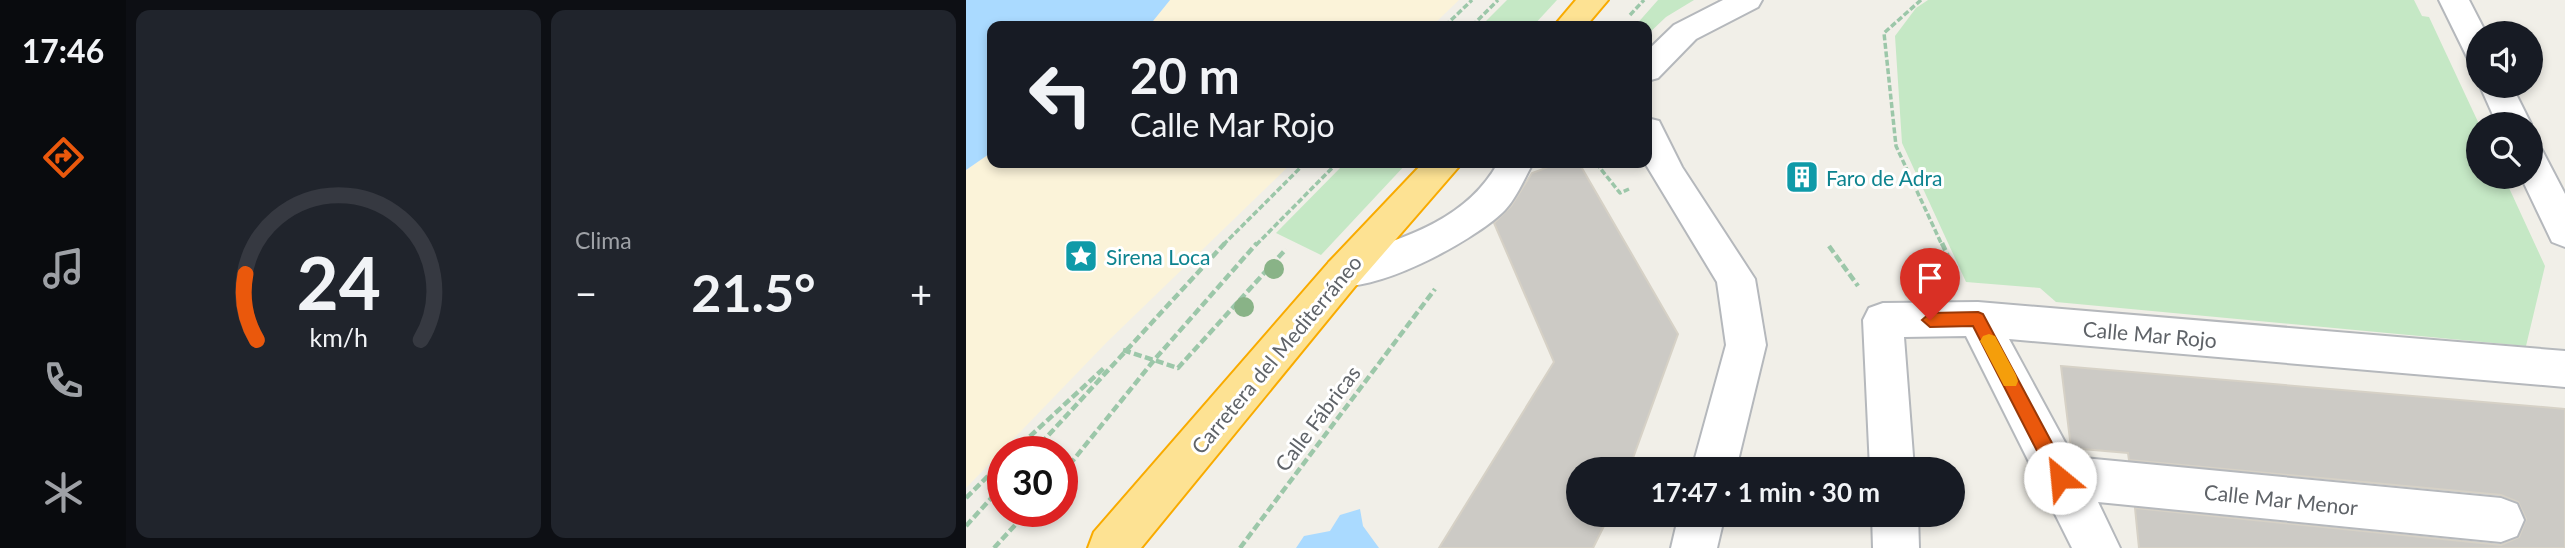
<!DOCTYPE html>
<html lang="es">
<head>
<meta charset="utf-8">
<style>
	:root { --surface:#171b24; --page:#20242c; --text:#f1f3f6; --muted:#9ea1a6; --line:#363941; --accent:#ea580c }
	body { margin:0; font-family:Lato,sans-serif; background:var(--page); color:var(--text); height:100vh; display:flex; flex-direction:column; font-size:26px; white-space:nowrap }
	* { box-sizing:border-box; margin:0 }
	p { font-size:23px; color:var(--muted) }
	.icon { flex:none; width:38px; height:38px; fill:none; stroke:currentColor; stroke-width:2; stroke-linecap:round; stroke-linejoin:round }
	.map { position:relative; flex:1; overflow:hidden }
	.sheet { display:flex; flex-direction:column; gap:10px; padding:10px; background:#0d0f14; width:840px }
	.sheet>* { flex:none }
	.banner { position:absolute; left:21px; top:21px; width:665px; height:147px; border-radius:14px; box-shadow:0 4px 10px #0003; background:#171b24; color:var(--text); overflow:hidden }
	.controls { position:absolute; left:1500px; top:21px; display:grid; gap:14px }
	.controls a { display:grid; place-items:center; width:77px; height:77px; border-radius:50%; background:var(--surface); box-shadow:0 4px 10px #0003; font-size:35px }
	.speed { position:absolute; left:21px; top:436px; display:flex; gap:14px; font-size:35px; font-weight:700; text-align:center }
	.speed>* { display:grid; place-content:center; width:91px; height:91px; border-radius:50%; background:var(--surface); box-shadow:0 4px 10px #0003; line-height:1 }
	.speed .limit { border:10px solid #d22; background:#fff; color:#111 }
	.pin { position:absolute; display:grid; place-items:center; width:60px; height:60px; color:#fff; margin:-72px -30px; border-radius:50% 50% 50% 0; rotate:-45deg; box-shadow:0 0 7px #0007 }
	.pin .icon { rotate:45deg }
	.me { position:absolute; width:77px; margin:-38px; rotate:332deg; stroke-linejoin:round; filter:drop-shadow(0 0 5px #0008) }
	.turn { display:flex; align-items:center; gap:24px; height:147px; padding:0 28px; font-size:32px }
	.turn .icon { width:91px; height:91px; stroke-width:2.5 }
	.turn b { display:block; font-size:49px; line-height:60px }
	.big { font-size:52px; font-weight:700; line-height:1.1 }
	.sheet .widget { flex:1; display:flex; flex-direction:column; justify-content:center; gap:10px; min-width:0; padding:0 24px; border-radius:14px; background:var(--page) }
	.sheet .dial { align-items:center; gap:0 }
	.dial svg { height:182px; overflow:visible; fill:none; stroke:var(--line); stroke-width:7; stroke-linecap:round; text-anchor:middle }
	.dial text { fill:var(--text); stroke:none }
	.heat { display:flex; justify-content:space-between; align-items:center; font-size:38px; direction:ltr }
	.sheet .tiles { flex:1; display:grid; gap:10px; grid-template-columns:repeat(2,1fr) }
	.trip { position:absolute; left:600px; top:457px; width:399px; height:70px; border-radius:35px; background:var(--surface); box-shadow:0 4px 10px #0003; font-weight:700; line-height:70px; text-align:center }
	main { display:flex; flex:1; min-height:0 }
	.menu { display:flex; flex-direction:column; width:126px; justify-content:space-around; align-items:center; background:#090b0e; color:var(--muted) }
	.menu .icon { width:49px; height:49px }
	.menu .active { color:var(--accent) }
	.menu b { font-size:32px; color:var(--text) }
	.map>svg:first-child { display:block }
	.green { fill:#c5e8c5 }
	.sand { fill:#fbf3d9 }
	.water { fill:#aadaff }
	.building { fill:#cccac5; stroke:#d6d1c6; stroke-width:2 }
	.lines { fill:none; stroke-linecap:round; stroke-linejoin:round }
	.minor-casing { stroke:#b5b8bc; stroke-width:4 }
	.highway-casing { stroke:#f9ab00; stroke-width:4 }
	.path-far1 { stroke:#9cc7a9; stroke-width:3.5; stroke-dasharray:6 2.5; stroke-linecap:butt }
	.path { stroke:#9cc7a9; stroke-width:4.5; stroke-dasharray:8 3.5; stroke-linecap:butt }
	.minor { fill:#fff; fill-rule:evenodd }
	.highway { fill:#fde293; fill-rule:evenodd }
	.tree { fill:#89b387 }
	.route { fill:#ea580c; stroke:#983908; stroke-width:2 }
	.slow { fill:#f59e0b }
	.labels { text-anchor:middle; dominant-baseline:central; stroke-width:6; stroke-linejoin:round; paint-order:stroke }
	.culture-label { font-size:21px; fill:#0d838f; stroke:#fff; text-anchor:start }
	.street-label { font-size:21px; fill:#5f6368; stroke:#fff }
</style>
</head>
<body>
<main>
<nav class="menu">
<b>17:46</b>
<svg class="icon active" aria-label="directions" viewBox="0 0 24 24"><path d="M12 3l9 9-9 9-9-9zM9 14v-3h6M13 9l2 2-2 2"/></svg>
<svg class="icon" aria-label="music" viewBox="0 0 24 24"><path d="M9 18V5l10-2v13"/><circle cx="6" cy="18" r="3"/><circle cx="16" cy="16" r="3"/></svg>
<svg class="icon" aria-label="phone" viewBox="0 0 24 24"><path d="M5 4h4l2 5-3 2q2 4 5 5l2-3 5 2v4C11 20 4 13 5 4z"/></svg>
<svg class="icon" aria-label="climate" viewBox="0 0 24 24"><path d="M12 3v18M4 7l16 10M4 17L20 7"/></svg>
</nav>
<section class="sheet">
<div class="tiles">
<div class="widget dial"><svg viewBox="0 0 100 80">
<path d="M14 69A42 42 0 1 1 86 69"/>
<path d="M14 69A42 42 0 0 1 9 40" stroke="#ea580c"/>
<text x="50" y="56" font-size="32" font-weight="700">24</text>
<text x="50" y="72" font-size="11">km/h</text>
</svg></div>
<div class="widget"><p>Clima</p>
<div class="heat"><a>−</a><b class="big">21.5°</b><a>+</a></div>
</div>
</div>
</section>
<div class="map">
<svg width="1599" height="548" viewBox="0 0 1599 548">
	<rect width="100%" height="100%" fill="#f1efe8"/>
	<g class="green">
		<polygon points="541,0 591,0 567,26 515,26"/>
		<polygon points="692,0 728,0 700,17 681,35 681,26 669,26"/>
		<polygon points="962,0 1448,0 1456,16 1463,17 1513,124 1512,177 1538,177 1579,266 1560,346 1090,302 1074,288 1000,282 936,143 929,36 950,8"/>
		<polygon points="379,163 441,163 355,255 310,233"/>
	</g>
	<g class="sand">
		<polygon points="204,0 493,0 466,26 183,26"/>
		<polygon points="26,152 26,163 326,163 141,342 0,488 0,170"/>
	</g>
	<g class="water">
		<polygon points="0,0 204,0 183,26 26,26 26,152 0,170"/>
		<polygon points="394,509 397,526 413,548 330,548 338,536 364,531 374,515"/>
	</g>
	<g class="building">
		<polygon points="593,163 613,163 712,334 663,469 612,469 612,514 644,514 627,548 473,548 588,362 528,223 545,206 566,173"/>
		<polygon points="1095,366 1599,409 1599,548 1173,548 1169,508 1535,545 1553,537 1560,519 1552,502 1535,495 1163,460 1162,453 1105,448"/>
	</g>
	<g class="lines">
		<defs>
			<g id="minor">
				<polygon points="757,0 796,0 792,7 730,39 692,78 681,81 681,51 708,25"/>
				<polygon points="1473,0 1503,0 1520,33 1512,33 1512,60 1501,57"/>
				<polygon points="1514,86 1546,86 1565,124 1564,125 1531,124"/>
				<polygon points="681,118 693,121 716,167 789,279 800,345 770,469 726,469 760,345 751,282 679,163"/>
				<polygon points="1564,146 1576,150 1599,194 1599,247 1586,242 1555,177 1564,177"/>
				<path d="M532 163H567C558 179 551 197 539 210 510 240 403 298 363 284L358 273 363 262C426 241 497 226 532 163Z"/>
				<polygon points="1012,302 1599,351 1599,387 1043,339 1107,457 1535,498 1551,504 1558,520 1551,536 1535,542 1132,502 1154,548 1106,548 1000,336 938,337 948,469 904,469 897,320 903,308 917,303"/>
				<polygon points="713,514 759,514 751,548 705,548"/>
				<polygon points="906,514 952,514 953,548 907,548"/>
			</g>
			<g id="highway">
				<polygon points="610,0 642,0 620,26 588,26"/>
				<polygon points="457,163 496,163 391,284 175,548 122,548 128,532 363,262"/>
			</g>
		</defs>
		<use href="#minor" class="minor-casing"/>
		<use href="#highway" class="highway-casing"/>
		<g class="path-far1">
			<polyline points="955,0 918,33 930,146 976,245"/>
			<polyline points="664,15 678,0"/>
			<polyline points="479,26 506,0"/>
			<polyline points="506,26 532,0"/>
			<polyline points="630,163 654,193 663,189"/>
			<polyline points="257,245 339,163"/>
			<polyline points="290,245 371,163"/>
		</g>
		<g class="path">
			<polyline points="976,243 991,276"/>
			<polyline points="863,246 892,286"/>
			<polyline points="157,350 212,368 320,249"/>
			<polyline points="47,452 138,368"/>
			<polyline points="67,452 259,243"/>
			<polyline points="96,474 189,359 291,243"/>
			<polyline points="0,498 37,461"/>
			<polyline points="0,526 37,485"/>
			<polyline points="28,548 62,511"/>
			<polyline points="274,548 469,289"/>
		</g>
		<use href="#minor" class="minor"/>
		<use href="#highway" class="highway"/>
	</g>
	<g class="tree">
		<circle cx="308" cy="269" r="10"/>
		<circle cx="278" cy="307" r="10"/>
	</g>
	<polygon class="route" points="1012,312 1017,314 1101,471 1104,478 1101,484 1094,486 1088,484 1007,326 964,327 956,320 964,313"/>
	<polygon class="slow" points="1023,334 1029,336 1050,375 1052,381 1050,386 1038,386 1017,346 1014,341 1017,336"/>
	<defs>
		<symbol id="building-square" viewBox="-11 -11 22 22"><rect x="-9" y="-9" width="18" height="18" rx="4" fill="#0f9aa8" stroke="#fff"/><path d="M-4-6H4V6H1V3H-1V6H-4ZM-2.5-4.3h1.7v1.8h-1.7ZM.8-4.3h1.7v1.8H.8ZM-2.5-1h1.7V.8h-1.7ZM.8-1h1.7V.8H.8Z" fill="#fff"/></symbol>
		<symbol id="sight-square" viewBox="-11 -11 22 22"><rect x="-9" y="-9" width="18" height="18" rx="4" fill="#0f9aa8" stroke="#fff"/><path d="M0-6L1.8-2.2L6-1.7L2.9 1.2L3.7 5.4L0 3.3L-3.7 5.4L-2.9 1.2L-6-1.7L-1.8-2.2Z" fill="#fff"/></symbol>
	</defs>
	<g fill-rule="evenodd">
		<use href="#building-square" x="817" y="158" width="38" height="38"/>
		<use href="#sight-square" x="96" y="237" width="38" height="38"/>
	</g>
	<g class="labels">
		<g class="culture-label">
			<text x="860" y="177">Faro de Adra</text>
			<text x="140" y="256">Sirena Loca</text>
		</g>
		<g class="street-label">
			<text transform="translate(1184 334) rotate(5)">Calle Mar Rojo</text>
			<text transform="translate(310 354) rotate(-50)">Carretera del Mediterráneo</text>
			<text transform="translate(351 418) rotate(-53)">Calle Fábricas</text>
			<text transform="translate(1315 499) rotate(6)">Calle Mar Menor</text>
		</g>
	</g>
</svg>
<div class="controls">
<a><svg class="icon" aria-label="sound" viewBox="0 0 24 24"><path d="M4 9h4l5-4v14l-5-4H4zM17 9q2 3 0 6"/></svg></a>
<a><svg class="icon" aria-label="search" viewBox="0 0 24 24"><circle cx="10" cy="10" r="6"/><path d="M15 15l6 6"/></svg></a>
</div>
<div class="speed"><div class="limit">30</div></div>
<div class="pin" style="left:964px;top:320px;background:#d93025"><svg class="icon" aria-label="arrive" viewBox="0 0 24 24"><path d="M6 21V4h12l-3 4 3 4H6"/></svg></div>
<svg class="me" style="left:1094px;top:478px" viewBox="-20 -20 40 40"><circle r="19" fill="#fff"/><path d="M0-13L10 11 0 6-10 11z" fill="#ea580c"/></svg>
<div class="trip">17:47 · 1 min · 30 m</div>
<div class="banner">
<div class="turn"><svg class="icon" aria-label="left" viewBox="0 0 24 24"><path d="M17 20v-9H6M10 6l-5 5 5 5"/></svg><div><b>20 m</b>Calle Mar Rojo</div></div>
</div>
</div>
</main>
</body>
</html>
